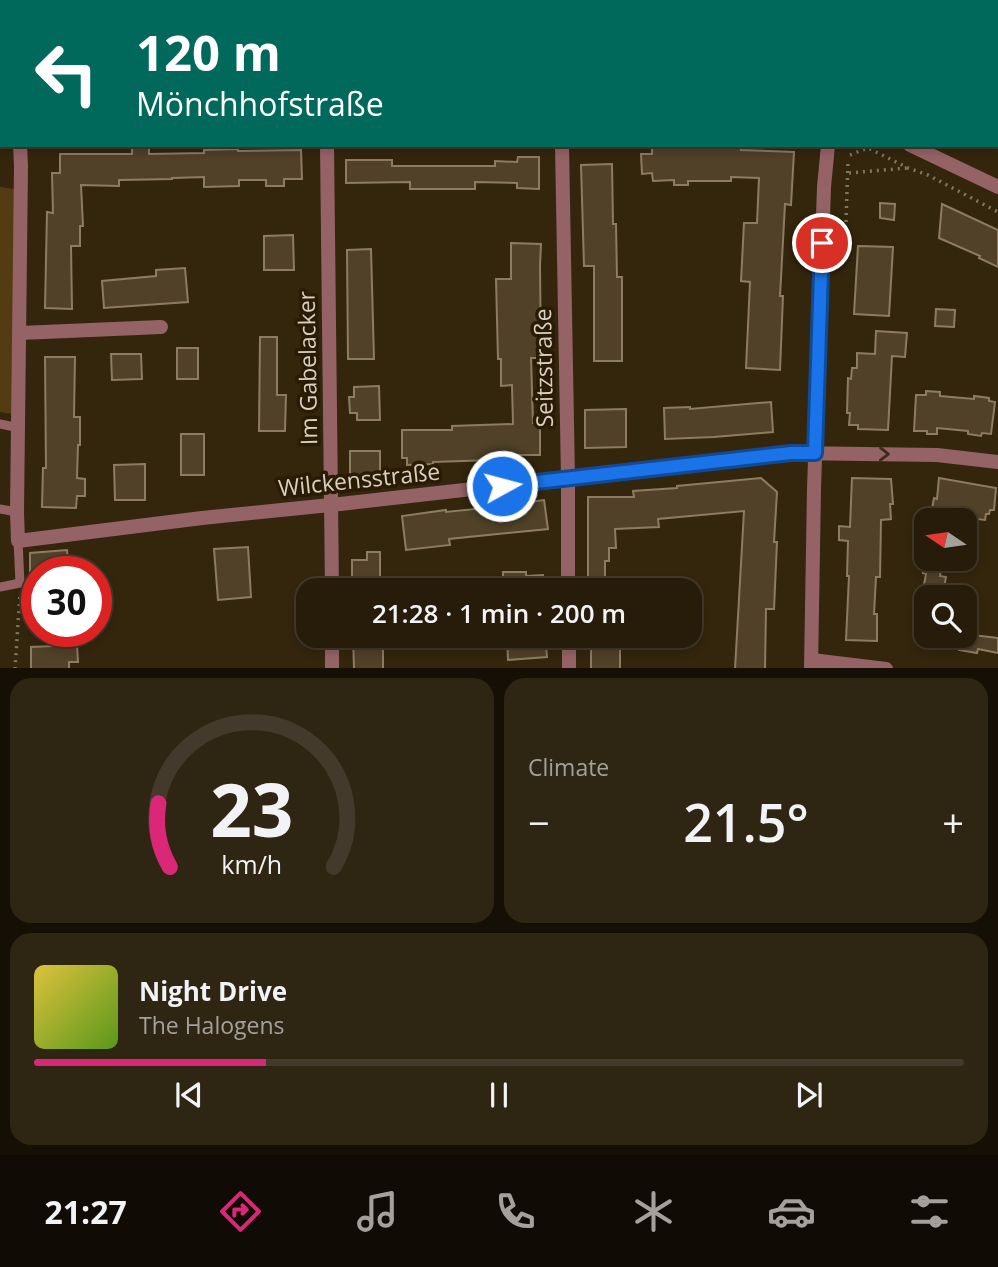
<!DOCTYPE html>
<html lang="en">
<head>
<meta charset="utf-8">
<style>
	:root { --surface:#271c0a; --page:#2f2513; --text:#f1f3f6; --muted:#a4a19c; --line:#433a2b; --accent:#db2777 }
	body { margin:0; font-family:"Open Sans",sans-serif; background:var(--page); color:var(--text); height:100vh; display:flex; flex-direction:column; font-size:26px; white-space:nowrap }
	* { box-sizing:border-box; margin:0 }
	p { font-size:23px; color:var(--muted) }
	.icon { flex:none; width:38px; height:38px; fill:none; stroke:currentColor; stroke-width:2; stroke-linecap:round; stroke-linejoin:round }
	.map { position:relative; height:668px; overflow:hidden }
	.panel { display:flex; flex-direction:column; gap:10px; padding:10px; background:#150f06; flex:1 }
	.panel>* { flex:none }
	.banner { position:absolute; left:0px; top:0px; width:999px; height:147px; box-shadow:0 4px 10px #0003,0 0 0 2px var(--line); background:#00695c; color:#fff; overflow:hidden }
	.needle { width:46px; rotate:283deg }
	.fabs { position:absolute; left:914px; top:508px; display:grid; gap:14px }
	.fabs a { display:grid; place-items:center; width:63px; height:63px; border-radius:14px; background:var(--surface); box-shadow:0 4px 10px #0003,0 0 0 2px var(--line); font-size:35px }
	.speed { position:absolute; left:21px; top:556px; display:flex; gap:14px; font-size:35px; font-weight:700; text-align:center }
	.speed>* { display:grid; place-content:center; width:91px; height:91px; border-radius:50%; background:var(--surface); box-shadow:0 4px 10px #0003,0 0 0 2px var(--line); line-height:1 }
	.speed .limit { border:10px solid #d22; background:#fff; color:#111 }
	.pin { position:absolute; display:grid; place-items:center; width:60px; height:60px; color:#fff; margin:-30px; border:4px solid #fff; border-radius:50%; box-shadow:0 2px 7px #0007 }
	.me { position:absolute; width:77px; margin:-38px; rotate:83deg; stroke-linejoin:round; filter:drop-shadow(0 0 5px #0008) }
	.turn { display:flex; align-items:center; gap:24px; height:147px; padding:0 21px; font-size:32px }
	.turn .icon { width:91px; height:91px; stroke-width:2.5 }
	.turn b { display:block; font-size:49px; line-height:60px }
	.big { font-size:52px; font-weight:600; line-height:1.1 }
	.panel .card { flex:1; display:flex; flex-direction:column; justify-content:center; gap:10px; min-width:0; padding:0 24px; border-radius:21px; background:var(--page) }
	.panel .dial { align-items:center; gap:0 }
	.dial svg { height:182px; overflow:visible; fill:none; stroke:var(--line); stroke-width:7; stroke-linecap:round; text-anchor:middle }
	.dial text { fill:var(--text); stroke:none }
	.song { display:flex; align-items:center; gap:21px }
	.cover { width:84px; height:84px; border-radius:10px; background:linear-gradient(135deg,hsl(50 70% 55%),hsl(90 70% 35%)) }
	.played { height:7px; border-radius:4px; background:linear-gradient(90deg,var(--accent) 25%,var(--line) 25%) }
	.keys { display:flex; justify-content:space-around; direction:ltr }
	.heat { display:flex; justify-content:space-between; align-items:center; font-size:38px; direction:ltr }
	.panel .tiles { flex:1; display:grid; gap:10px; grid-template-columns:1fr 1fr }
	.card:last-child { grid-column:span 2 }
	.trip { position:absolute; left:296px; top:578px; width:406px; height:70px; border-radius:21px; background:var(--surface); box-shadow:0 4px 10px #0003,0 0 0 2px var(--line); font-weight:600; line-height:70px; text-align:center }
	.menu { display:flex; height:112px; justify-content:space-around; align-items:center; background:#100b04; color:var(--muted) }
	.menu .icon { width:49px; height:49px }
	.menu .on { color:var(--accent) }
	.menu b { font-size:32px; color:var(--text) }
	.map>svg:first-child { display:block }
	.green { fill:#533c11 }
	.building { fill:#504128; stroke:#8d7c61; stroke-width:2 }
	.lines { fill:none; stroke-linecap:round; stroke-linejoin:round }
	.path { stroke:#817662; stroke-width:3.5; stroke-dasharray:2 5; stroke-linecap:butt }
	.service { stroke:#956366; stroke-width:9 }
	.minor { stroke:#956366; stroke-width:14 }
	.tertiary { stroke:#956366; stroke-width:14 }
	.oneway { stroke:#3f2a18 }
	.route-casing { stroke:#114b97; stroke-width:18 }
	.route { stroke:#1a73e8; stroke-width:12 }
	.labels { text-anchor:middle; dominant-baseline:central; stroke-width:7; stroke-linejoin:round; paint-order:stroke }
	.street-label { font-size:23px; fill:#d9d0c2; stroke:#2a1c04 }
</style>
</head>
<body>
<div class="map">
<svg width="998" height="669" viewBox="0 0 998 669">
	<rect width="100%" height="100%" fill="#34260d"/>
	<g class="green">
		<rect x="117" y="0" width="182" height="2"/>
		<rect x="317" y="0" width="166" height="2"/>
		<polygon points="0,187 15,189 12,414 0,412"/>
	</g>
	<g class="building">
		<polygon points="712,145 741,145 741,150 794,152 791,205 785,204 780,296 783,296 780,370 746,368 750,282 741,281 744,223 757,223 759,178 731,177 731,181 688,181 688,185 674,185 674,180 653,181 652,173 642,174 641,154 652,154 652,148"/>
		<polygon points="132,147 149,148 149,154 204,153 204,150 238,149 238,151 301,150 302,179 284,179 284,186 266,186 266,180 239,180 239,186 204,187 204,177 172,178 172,179 119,180 119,186 81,185 83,226 80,226 80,246 71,246 72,309 45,308 47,212 53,213 52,173 60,173 60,154 132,154"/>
		<polygon points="518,157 539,157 539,189 517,188 517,183 475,182 475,189 410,189 410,182 346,183 346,160 392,160 392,166 495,166 495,161 517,162"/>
		<polygon points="612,164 613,224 616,224 617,277 622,277 622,361 594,361 594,266 584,266 581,165"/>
		<polygon points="880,203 895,204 894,220 880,218"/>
		<polygon points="942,204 998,230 998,267 979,258 980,256 939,238"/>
		<polygon points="293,235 294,270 264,270 264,236"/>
		<polygon points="511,243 541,244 540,266 541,358 531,358 533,423 540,423 540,455 493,455 493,460 433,462 433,464 407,465 407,458 402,458 402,430 452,430 452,426 513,424 512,385 501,386 501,359 498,359 496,279 511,279"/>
		<polygon points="858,246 893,247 889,316 854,314"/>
		<polygon points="371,249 374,359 348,359 347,250"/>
		<polygon points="185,268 188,302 104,308 102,281 156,276 156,270"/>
		<polygon points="936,309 955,310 954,327 935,326"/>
		<polygon points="876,331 907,333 905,357 892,356 888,430 858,429 858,425 849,425 850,413 847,413 848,378 851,379 852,368 857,368 857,353 875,354"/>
		<polygon points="260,337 277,337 277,395 286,395 285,431 259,431"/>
		<rect x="177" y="348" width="21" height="31"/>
		<polygon points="111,354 141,354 142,379 112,380"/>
		<polygon points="45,357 75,357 74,417 80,417 80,445 78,445 77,478 85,479 85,496 77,496 76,508 42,507 43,468 46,468"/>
		<polygon points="379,386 380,420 357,420 357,413 350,413 349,397 354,397 354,387"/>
		<polygon points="926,391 940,392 940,396 974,399 974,396 989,398 989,401 995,402 991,434 982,433 981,436 968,434 968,431 937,428 937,434 927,434 927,431 914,431 916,395 926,395"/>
		<polygon points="771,402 773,432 714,437 665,439 664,408 690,407 690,409"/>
		<polygon points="626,409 626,447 585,448 585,410"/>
		<rect x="181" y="434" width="23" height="41"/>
		<rect x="350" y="451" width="30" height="25"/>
		<polygon points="145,464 145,500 115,500 114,465"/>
		<polygon points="761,478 777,492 774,542 777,542 774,609 766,609 765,669 735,669 744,511 658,519 659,527 615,529 616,548 609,548 609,561 605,561 605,584 588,585 588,497 634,497 633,491 677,488 677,486"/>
		<polygon points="852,478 891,479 893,504 890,504 891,519 881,520 880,577 876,577 874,614 877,614 877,641 846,640 849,576 847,576 848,541 839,540 839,526 850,527"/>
		<polygon points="939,478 996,488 994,510 990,510 989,514 986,514 985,520 953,516 952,520 930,520 934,498 937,499"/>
		<polygon points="544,500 548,529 449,539 450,545 406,550 402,516 446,510 446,512 505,506 504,505"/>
		<polygon points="248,547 251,597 218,600 214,549"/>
		<polygon points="67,550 69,572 30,572 30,553"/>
		<polygon points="367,552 380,552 380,586 369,586 369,589 352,590 352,560 367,560"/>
		<polygon points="925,558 943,558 940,576 946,577 943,593 923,590 926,574 923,573"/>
		<polygon points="503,572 526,572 526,576 543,575 544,590 503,590"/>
		<polygon points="964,634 998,638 998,653 978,649 977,653 959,650 959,645 950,643 952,635 964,635"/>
		<polygon points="353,635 389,635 389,649 383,649 383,669 354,669"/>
		<polygon points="507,635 545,635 547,657 508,660"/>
		<rect x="591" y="641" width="29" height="28"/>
		<polygon points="77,645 78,662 69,662 69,669 31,669 31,647"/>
	</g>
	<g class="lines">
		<g class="path">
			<polyline points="337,0 337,2"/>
			<polyline points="389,0 389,2"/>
			<polyline points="438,0 438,2"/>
			<polyline points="473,0 473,2"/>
			<polyline points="850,155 868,148 908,168 928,175 998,212"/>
			<polyline points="849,173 907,168"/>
			<polyline points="846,222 848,161"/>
			<polyline points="15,669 20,594"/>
		</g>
		<g class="service">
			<polyline points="0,424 19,428"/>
			<polyline points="0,509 17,512"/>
			<polyline points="0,587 20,583 18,541"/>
		</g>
		<g class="minor">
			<polyline points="16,0 16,2"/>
			<polyline points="561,0 561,2"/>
			<polyline points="0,122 2,122"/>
			<polyline points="20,145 21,166 17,512 18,541 202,518 340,504 791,453 937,455 998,462"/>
			<polyline points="327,145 332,590"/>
			<polyline points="562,145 568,479 568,590"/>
			<polyline points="910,145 998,187"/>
			<polyline points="20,333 161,327"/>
			<polyline points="569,635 569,669"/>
			<polyline points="812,660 886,669"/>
			<polyline points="332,669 332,635"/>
		</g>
		<g class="tertiary">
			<polyline points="861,2 861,0"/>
			<polyline points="811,669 814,489 824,187 828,145"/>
		</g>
	</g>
	<defs><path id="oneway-chevron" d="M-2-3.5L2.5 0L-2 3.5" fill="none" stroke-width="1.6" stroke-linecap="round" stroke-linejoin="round" transform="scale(1.75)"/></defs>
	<use class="oneway" href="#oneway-chevron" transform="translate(884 454) rotate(1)"/>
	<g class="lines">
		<defs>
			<polyline id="route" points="502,486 791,453 815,453 822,243"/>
		</defs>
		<use href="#route" class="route-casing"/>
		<use href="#route" class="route"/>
	</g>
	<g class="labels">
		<g class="street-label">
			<text transform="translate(307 368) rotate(-91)">Im Gabelacker</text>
			<text transform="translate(543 368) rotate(-91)">Seitzstraße</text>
			<text transform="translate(359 479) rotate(-6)">Wilckensstraße</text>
		</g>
	</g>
</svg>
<div class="fabs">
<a><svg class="needle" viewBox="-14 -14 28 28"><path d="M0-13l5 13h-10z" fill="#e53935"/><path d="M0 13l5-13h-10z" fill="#a4a19c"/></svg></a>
<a><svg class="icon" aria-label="search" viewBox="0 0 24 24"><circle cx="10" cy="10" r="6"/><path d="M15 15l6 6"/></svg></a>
</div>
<div class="speed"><div class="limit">30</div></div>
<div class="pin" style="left:822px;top:243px;background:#d93025"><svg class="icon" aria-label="arrive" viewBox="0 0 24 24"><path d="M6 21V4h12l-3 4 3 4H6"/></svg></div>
<svg class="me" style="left:502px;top:486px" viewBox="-20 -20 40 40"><circle r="17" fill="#1a73e8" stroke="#fff" stroke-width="3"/><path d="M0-11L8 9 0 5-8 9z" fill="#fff"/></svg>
<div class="trip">21:28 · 1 min · 200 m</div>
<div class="banner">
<div class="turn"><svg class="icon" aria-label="left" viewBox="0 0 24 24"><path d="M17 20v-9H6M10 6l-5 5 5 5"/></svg><div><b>120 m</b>Mönchhofstraße</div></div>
</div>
</div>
<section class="panel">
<div class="tiles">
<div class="card dial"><svg viewBox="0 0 100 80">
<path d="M14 69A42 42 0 1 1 86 69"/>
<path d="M14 69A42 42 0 0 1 9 41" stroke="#db2777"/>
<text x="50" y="56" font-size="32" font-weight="700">23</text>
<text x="50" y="72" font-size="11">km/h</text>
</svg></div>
<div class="card"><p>Climate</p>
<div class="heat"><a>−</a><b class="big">21.5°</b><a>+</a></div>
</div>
<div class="card">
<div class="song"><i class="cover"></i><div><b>Night Drive</b><p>The Halogens</p></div></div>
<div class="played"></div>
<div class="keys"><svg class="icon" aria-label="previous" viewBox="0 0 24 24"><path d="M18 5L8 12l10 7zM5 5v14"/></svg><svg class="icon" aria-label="pause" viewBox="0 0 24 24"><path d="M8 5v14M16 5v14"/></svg><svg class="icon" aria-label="next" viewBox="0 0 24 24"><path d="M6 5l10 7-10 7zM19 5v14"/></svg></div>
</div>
</div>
</section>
<nav class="menu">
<b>21:27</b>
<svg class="icon on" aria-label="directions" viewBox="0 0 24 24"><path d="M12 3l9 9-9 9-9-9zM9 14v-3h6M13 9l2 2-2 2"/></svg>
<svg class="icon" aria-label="music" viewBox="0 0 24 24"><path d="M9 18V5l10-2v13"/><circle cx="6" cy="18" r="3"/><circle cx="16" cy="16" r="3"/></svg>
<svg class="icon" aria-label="phone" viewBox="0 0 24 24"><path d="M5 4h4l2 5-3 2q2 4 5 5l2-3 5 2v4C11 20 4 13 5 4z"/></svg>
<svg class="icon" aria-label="climate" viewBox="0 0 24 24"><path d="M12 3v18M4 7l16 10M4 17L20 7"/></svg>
<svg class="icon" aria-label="car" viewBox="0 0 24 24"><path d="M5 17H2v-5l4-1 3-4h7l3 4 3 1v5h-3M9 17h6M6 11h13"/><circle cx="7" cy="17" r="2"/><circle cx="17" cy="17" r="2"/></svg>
<svg class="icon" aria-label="filters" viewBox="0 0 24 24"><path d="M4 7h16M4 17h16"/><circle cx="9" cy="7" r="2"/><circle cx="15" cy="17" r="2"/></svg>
</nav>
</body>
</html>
